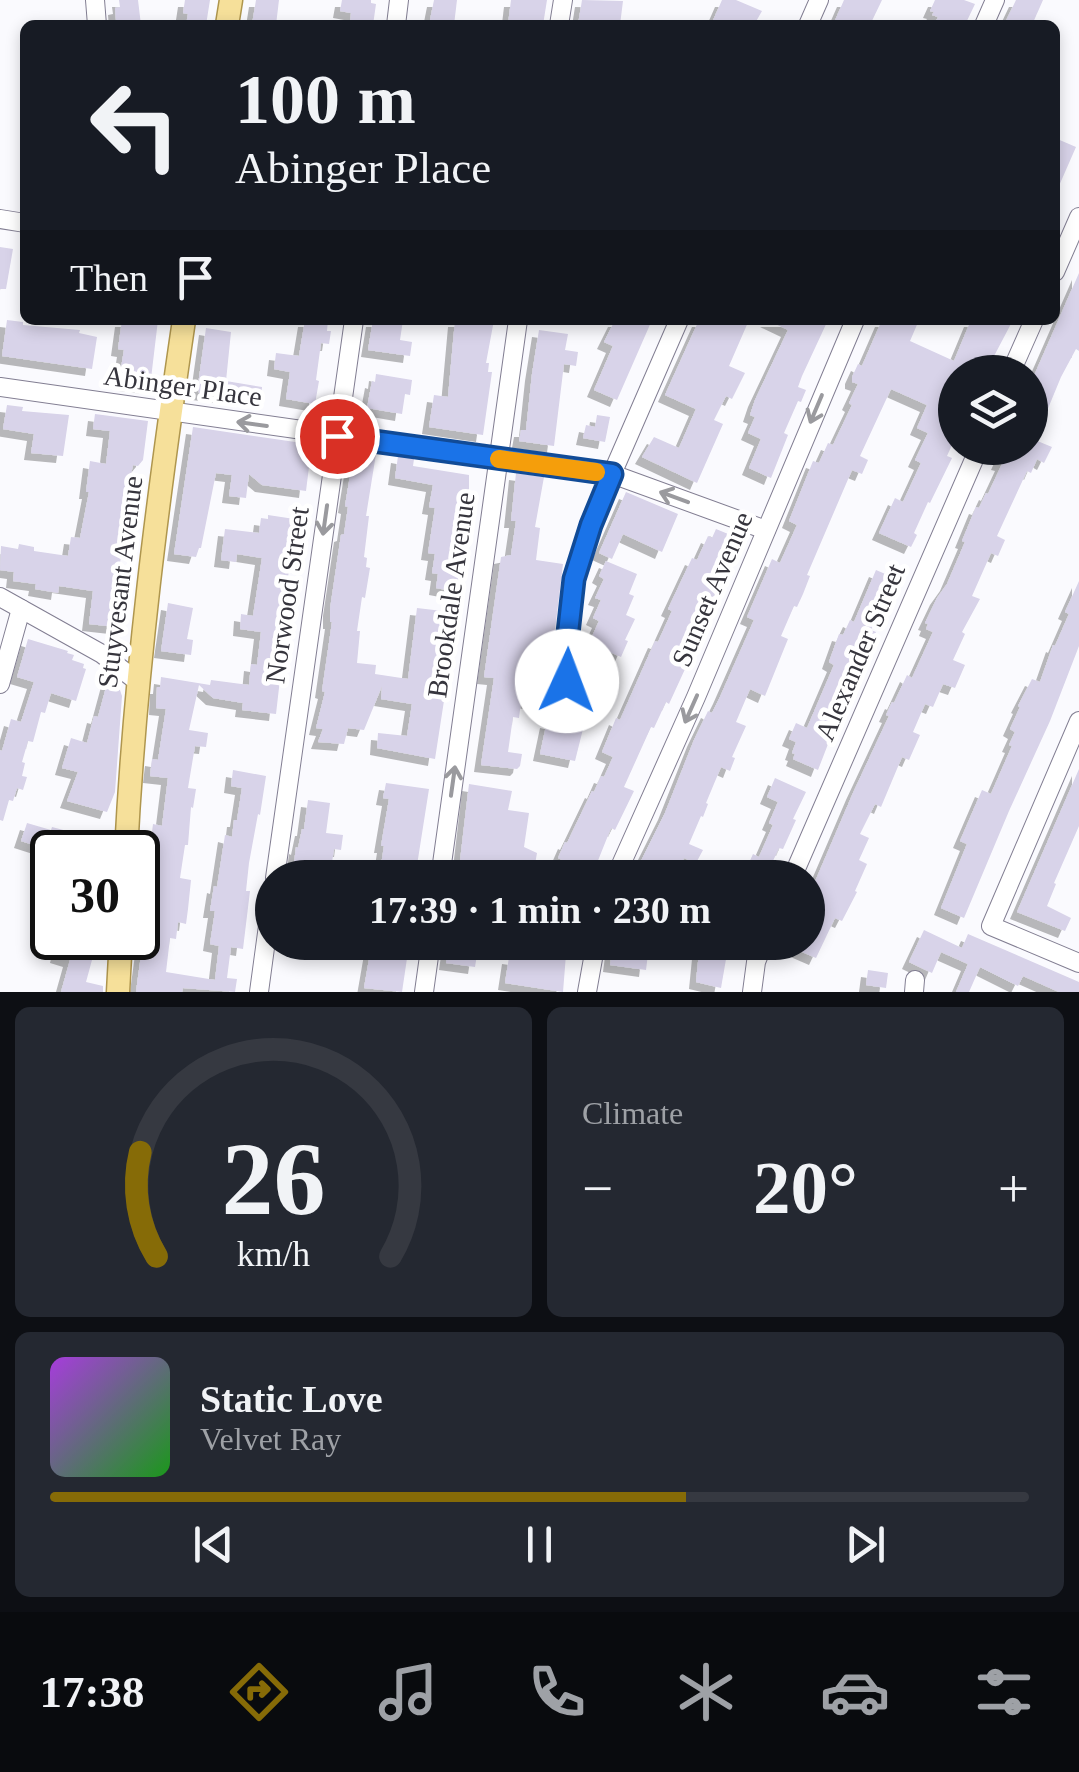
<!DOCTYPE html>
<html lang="en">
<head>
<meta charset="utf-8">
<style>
	:root { --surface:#171b24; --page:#242831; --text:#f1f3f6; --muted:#9ea1a6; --line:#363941; --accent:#866b07 }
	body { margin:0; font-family:"Times New Roman",serif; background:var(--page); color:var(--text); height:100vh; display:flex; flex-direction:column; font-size:38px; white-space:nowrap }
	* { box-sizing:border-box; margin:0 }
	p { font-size:32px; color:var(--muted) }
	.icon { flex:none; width:55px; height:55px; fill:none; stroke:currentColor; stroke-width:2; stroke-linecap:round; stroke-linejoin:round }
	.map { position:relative; height:992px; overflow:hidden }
	.side { display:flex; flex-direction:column; gap:15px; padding:15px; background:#0d0f14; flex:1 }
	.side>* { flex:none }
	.guide { position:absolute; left:20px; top:20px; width:1040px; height:305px; border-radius:15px; box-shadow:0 5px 15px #0003; background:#171b24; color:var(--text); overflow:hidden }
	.buttons { position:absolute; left:938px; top:355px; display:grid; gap:20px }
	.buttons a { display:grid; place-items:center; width:110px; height:110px; border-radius:50%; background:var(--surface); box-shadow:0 5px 15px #0003; font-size:50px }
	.speed { position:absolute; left:30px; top:830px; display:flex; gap:20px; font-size:50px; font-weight:700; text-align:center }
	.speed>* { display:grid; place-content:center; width:130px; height:130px; border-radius:50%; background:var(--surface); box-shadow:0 5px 15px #0003; line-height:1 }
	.speed .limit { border:5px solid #111; border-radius:15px; background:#fff; color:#111 }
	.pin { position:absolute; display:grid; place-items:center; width:85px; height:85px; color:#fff; margin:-42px; border:5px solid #fff; border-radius:50%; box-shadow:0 2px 10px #0007 }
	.me { position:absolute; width:110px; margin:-55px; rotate:2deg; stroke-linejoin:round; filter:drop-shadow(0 0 8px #0008) }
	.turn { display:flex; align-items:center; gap:35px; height:210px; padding:0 50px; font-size:45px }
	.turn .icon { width:130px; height:130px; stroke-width:2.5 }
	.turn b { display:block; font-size:70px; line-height:85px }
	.then { display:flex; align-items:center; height:95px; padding:0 50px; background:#0003; gap:20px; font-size:38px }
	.big { font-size:75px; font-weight:800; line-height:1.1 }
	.side .card { flex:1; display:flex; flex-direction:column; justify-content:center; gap:15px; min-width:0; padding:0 35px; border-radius:15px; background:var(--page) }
	.side .dial { align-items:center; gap:0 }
	.dial svg { height:260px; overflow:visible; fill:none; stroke:var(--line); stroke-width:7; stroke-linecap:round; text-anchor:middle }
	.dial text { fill:var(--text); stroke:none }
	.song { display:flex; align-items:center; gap:30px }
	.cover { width:120px; height:120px; border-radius:15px; background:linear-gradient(135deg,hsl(280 70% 55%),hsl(120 70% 35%)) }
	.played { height:10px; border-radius:5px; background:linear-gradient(90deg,var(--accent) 65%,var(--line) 65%) }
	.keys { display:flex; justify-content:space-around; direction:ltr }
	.heat { display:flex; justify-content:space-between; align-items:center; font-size:55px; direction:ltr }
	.side .tiles { flex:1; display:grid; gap:15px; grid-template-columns:1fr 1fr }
	.card:last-child { grid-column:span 2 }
	.trip { position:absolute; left:255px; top:860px; width:570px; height:100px; border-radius:50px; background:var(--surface); box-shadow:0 5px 15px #0003; font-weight:800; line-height:100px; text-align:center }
	.dock { display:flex; height:160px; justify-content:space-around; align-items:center; background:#090b0e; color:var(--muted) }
	.dock .icon { width:70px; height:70px }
	.dock .current { color:var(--accent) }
	.dock b { font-size:45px; color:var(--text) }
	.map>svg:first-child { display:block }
	.building { fill:#d8d3e9; filter:url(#shadow) }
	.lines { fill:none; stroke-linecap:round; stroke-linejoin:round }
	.minor-casing { stroke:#827e92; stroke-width:20 }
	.major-casing { stroke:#af964e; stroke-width:25 }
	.minor { stroke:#fff; stroke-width:18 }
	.major { stroke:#f6e09a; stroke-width:22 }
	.oneway { stroke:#9a9a9e }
	.route-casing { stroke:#114b97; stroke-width:25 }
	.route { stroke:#1a73e8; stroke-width:18 }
	.slow { stroke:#f59e0b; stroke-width:18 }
	.labels { text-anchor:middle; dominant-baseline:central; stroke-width:9; stroke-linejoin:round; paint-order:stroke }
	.street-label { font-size:28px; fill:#36353d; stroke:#fff }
</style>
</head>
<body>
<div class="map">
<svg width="1079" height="992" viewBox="0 0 1079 992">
	<defs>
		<filter id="shadow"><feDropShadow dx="-7" dy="7" stdDeviation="0" flood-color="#0004"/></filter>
	</defs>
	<rect width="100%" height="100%" fill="#fafafe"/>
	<g class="building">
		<polygon points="119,0 138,0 141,25 121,25 120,20 116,20 115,8 120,7"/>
		<polygon points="185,0 210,0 206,25 186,25 188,14 183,13"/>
		<polygon points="256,0 279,0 276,25 252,25"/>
		<polygon points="342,0 371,0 371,3 376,4 373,25 350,25 351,13 340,11"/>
		<polygon points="434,0 457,0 454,25 429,25"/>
		<polygon points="511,0 547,0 543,25 508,25"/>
		<polygon points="582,0 623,1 620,25 578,25"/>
		<polygon points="722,0 736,0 762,11 754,25 711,25"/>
		<polygon points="844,0 882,0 870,25 833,25"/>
		<polygon points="935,0 964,0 975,4 965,25 934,25 938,17 932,15 934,12 930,11"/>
		<polygon points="1016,0 1043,0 1032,25 1004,25"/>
		<polygon points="1055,138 1076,147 1055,195"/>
		<polygon points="0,247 13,249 6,289 0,289"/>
		<polygon points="1079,273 1079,351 1076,349 1061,377 1035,440 1052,447 1044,463 1037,459 1031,473 1027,471 997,536 1005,540 998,556 991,553 972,596 980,599 962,632 965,634 953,660 965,665 955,688 943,684 933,707 925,704 913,732 920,735 909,760 902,757 881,807 875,804 860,834 869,838 859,860 867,864 855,891 857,892 842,921 835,918 816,958 779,942 808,942 808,898 853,793 889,716 886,715 892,702 894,703 907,675 912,678 933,632 926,629 928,624 925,623 937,598 947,584 965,542 962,541 976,507 979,508 986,493 988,494 1002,464 998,463 1005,448 1030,448 1030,385"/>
		<polygon points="7,320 23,322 23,325 80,330 79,333 97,337 92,369 2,356"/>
		<polygon points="122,320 158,320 150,387 126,384 125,375 120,374 124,350 118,349"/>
		<polygon points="305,320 328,320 327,331 331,331 329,344 321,343 316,380 319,381 315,404 286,399 290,372 274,369 276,353 299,356"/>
		<polygon points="373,320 403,320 400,340 412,342 410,356 368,350"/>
		<polygon points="455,320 494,320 486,363 489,363 488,372 492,372 483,435 429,427 434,395 448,397"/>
		<polygon points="615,320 652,320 617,400 594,390 613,346 604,342"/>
		<polygon points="699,320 749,320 729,366 745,373 732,399 726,396 714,420 723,424 697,483 642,457 654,437 679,448 696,409 665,395"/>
		<polygon points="767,320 828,320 802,376 798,387 806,390 801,402 798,401 784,433 788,435 771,478 749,468 761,439 748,433 755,417 750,415 755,400 788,330"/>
		<polygon points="882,320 919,320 910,341 954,361 971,320 1013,320 993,358 987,355 980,372 955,372 955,438 947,456 952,458 930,503 928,502 914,533 917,535 911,547 879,533 895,498 903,502 921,463 915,460 928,433 917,428 927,405 891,389 860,456 868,460 862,474 852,470 807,575 810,576 803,594 797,607 794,606 781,636 788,639 765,696 750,689 736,722 746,726 732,757 735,758 730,771 721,767 706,803 708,804 703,817 701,816 689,844 703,850 696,863 684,858 675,877 641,861 665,813 694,740 708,711 712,713 720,697 754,620 747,617 772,559 780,563 797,525 789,521 813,461 819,463 828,443 833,445 852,405 849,403 858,384 852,382 852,377 858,364 862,366"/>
		<polygon points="206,328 231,332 226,381 262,387 261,401 199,393 198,385"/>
		<polygon points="539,330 568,334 565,350 578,352 576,366 564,364 554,446 519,441 521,430 526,430 532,374"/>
		<polygon points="376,374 412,380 410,395 405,394 402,414 367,408 372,381 375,382"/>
		<polygon points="7,405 23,407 22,411 69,415 63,456 31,453 34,434 3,429"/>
		<polygon points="95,414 148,421 143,460 138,466 133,465 128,488 127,499 132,500 132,504 129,532 138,533 122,550 115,595 120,596 116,627 89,624 93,591 59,586 58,593 35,589 36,584 13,581 14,572 0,570 1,546 18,549 19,544 34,547 34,551 68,556 71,537 80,538 89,492 86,492 90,461 106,464 110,431 93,429"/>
		<polygon points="597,415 610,417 605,442 583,438 586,425 595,427"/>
		<polygon points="193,427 309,444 308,451 311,451 306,491 262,485 249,474 246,498 229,496 232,475 216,473 201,548 199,548 196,557 174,554"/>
		<polygon points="354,451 376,454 366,516 369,516 364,557 367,558 366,567 370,568 365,598 362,597 357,631 360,631 357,663 376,665 375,674 408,679 417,608 451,612 448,635 454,636 435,759 377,748 378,733 407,736 412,704 381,699 382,686 364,730 348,728 344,744 318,742 323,729 316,728 325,692 322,691 332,622 330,622 330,609 341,535 344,534 348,507 345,506"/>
		<polygon points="398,456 414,459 413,466 469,475 469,492 473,492 457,592 436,588 438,574 432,573 435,554 428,553 435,508 429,507 433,485 395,478"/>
		<polygon points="516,473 544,477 535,527 540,528 536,560 563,564 551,663 525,660 522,688 533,690 531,702 521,701 519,718 513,717 508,752 522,754 520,766 517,769 481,765 494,678 484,677 501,557 511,555 516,521 511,521"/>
		<polygon points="626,492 678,514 662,552 623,534 612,559 599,553"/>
		<polygon points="268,515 301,520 299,535 294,534 286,592 294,593 291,618 287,618 276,714 242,710 243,703 213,698 199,685 189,730 208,733 206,747 195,746 188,788 196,789 193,808 191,807 188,845 185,845 180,878 191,880 188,909 186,924 178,922 176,939 170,938 166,972 215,980 219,946 210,944 215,911 210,911 214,886 217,887 225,835 232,837 234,820 237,820 242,788 231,786 233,770 266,776 260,815 258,814 249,863 246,891 250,891 243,949 231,947 227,978 237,979 235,992 183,988 182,992 136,992 146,918 150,863 148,863 153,824 162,826 168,778 150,776 152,759 158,760 166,709 156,708 157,687 160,687 161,677 210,685 211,680 249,685 251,664 257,665 261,632 240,629 241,614 253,616 262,558 237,554 236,562 221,560 225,529 259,533 261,518 268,519"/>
		<polygon points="716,529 733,536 718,570 726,573 702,624 697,622 682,653 691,656 669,704 666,702 654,728 651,727 624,787 634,791 615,830 611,828 591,878 555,878 562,860 558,858 565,842 567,843 592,791 594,792 601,776 604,777 613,757 602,752 616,718 620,720 655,641 658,642 672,611 668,609 692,558 697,560 708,536 712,538"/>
		<polygon points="606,561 637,574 629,594 634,596 626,615 635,619 625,640 628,641 621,657 589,643 599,621 593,618 601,600 595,598 604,579 599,576"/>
		<polygon points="876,570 897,579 881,606 871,630 876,632 840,712 837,710 826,736 830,739 818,770 793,759 795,754 792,753 796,742 789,739 796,723 807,728 834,665 829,662 839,634 843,635 850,620 854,622"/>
		<polygon points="1079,581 1079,646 1050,721 1009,811 964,918 941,908 967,844 960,841 982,790 991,794 1012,746 1009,745 1015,732 1010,729 1020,707 1018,706 1032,679 1040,682 1053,645 1055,646 1069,614 1065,612"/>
		<polygon points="168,603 193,608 187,639 193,640 191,655 161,651"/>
		<polygon points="28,639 68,651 67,653 74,655 72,660 84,664 83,668 86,669 76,701 51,693 45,713 41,712 33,742 28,741 22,762 25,763 22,776 27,777 23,790 17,788 13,801 9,800 3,821 0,820 0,750 2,751 11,719 21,722 34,682 17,677"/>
		<polygon points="108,680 120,690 122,696 115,792 107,812 67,801 78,772 62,768 71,738 87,743 94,716 98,717"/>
		<polygon points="547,721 583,729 575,761 540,754"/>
		<polygon points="1079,769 1079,826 1054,883 1056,884 1047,906 1071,918 1065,931 1017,912"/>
		<polygon points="775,778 806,792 793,819 796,820 783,849 779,848 765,878 742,878 753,854 759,857 773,825 769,823 778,802 767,797"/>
		<polygon points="386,783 429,789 415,878 379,878 384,846 381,846 389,799 383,798"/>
		<polygon points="469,784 512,791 508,810 529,813 524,847 537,853 533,876 508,871 508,878 458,878"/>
		<polygon points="308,800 330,803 326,833 343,835 341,850 334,849 330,876 293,871 296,847 298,848 302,829 304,829"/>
		<polygon points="27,823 51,830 52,827 112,843 110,852 45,852 46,849 21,841"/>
		<polygon points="924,930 962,948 968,934 1079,982 1079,992 1059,992 1023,976 1018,986 980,967 969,992 956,992 968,964 941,952 932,973 909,962"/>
		<polygon points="61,940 95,949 86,982 103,986 103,992 61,992 70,960 57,956"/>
		<polygon points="372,942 409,945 402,992 364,988"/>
		<polygon points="449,942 479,942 475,967 446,963"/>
		<polygon points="529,942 567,942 563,992 505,983 509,957 523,959 524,948 527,948"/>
		<polygon points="613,942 649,946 646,970 610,965"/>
		<polygon points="700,942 729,942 721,988 696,982"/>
		<polygon points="868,970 888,973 886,988 866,985"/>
	</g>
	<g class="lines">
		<defs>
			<g id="minor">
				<polyline points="95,0 97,25"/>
				<polyline points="396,25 399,0"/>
				<polyline points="559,25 563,0"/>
				<polyline points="808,25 819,0"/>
				<polyline points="984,25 995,0"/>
				<polyline points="0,219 25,223"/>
				<polyline points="1055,272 1079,217"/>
				<polyline points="1011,372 1034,320"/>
				<polyline points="0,387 612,474 766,530"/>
				<polyline points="0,597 102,654 138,682"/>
				<polyline points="0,684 21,609"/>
				<polyline points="571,688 567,681 565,660 574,579 580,555 612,474 679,320"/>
				<polyline points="1079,721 991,926 1079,963"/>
				<polyline points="275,878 354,320"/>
				<polyline points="440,878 518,320"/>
				<polyline points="615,878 696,697 855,320"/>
				<polyline points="792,878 979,448"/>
				<polyline points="259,992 272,896"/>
				<polyline points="424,992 431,942"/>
				<polyline points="587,992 596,942"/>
				<polyline points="752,992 756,962 764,942"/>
				<polyline points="914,992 915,980"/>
			</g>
			<g id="major">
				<polyline points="227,25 231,0"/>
				<path d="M126 852C135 674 158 497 184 320"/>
				<polyline points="118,992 121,938"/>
			</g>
		</defs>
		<use href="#minor" class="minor-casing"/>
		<use href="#major" class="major-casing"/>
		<use href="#minor" class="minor"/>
		<use href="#major" class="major"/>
	</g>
	<defs><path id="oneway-shaft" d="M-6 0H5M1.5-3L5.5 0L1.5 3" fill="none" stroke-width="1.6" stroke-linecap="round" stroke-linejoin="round" transform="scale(2.5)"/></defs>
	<g class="oneway">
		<use href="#oneway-shaft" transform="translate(816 409) rotate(113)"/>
		<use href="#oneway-shaft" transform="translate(252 424) rotate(-172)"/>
		<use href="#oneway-shaft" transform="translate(674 497) rotate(-160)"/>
		<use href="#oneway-shaft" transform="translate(325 520) rotate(98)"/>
		<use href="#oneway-shaft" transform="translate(691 709) rotate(114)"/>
		<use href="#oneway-shaft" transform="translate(453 781) rotate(-82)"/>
	</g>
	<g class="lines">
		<defs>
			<polyline id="route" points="337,436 612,474 591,525 574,579 565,660 567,681"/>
		</defs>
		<use href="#route" class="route-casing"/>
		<use href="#route" class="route"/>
		<polyline class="slow" points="499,459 596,472"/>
	</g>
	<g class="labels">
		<g class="street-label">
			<text transform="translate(183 386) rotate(8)">Abinger Place</text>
			<text transform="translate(120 582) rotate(-83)">Stuyvesant Avenue</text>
			<text transform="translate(712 589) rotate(-67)">Sunset Avenue</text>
			<text transform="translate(287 595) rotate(-82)">Norwood Street</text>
			<text transform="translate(451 595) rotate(-82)">Brookdale Avenue</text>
			<text transform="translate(860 652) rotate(-67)">Alexander Street</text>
		</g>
	</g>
</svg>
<div class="buttons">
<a><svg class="icon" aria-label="layers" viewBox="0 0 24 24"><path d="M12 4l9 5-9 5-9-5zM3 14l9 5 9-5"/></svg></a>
</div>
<div class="speed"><div class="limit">30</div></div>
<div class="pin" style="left:337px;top:436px;background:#d93025"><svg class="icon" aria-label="arrive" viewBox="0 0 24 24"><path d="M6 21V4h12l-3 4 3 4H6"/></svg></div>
<svg class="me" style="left:567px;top:681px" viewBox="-20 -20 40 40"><circle r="19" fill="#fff"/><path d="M0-13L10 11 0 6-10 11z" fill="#1a73e8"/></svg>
<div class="trip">17:39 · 1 min · 230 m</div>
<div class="guide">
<div class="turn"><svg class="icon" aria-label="left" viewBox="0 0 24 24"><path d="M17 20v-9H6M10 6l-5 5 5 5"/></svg><div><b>100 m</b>Abinger Place</div></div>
<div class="then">Then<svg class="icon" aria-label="arrive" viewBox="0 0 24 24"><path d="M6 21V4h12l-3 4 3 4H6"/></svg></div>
</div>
</div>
<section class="side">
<div class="tiles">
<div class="card dial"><svg viewBox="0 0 100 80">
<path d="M14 69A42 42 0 1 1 86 69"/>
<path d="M14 69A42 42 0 0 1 9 37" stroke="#866b07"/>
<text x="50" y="56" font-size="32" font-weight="700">26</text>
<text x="50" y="72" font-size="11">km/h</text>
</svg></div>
<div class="card"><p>Climate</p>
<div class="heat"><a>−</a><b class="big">20°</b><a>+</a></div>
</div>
<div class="card">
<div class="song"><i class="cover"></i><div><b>Static Love</b><p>Velvet Ray</p></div></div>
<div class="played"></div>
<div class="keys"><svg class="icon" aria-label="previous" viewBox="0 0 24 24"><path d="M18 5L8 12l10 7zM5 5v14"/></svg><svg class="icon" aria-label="pause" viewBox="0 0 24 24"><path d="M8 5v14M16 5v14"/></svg><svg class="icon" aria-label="next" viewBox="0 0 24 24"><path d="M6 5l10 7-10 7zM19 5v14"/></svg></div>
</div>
</div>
</section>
<nav class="dock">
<b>17:38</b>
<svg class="icon current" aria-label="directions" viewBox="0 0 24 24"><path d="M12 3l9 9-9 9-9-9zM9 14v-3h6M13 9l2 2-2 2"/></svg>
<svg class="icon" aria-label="music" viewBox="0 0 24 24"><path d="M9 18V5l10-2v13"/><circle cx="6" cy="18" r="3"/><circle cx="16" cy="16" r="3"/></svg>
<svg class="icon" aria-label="phone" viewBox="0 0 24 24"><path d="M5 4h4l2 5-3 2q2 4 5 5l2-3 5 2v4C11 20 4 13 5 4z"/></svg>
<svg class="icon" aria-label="climate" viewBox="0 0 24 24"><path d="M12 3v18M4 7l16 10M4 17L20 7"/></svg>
<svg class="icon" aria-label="car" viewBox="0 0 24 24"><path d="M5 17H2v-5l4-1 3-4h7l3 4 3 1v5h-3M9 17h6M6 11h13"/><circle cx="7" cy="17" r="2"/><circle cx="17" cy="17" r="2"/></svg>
<svg class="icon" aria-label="filters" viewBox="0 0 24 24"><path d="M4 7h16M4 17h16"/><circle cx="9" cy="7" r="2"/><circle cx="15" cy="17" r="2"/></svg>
</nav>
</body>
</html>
